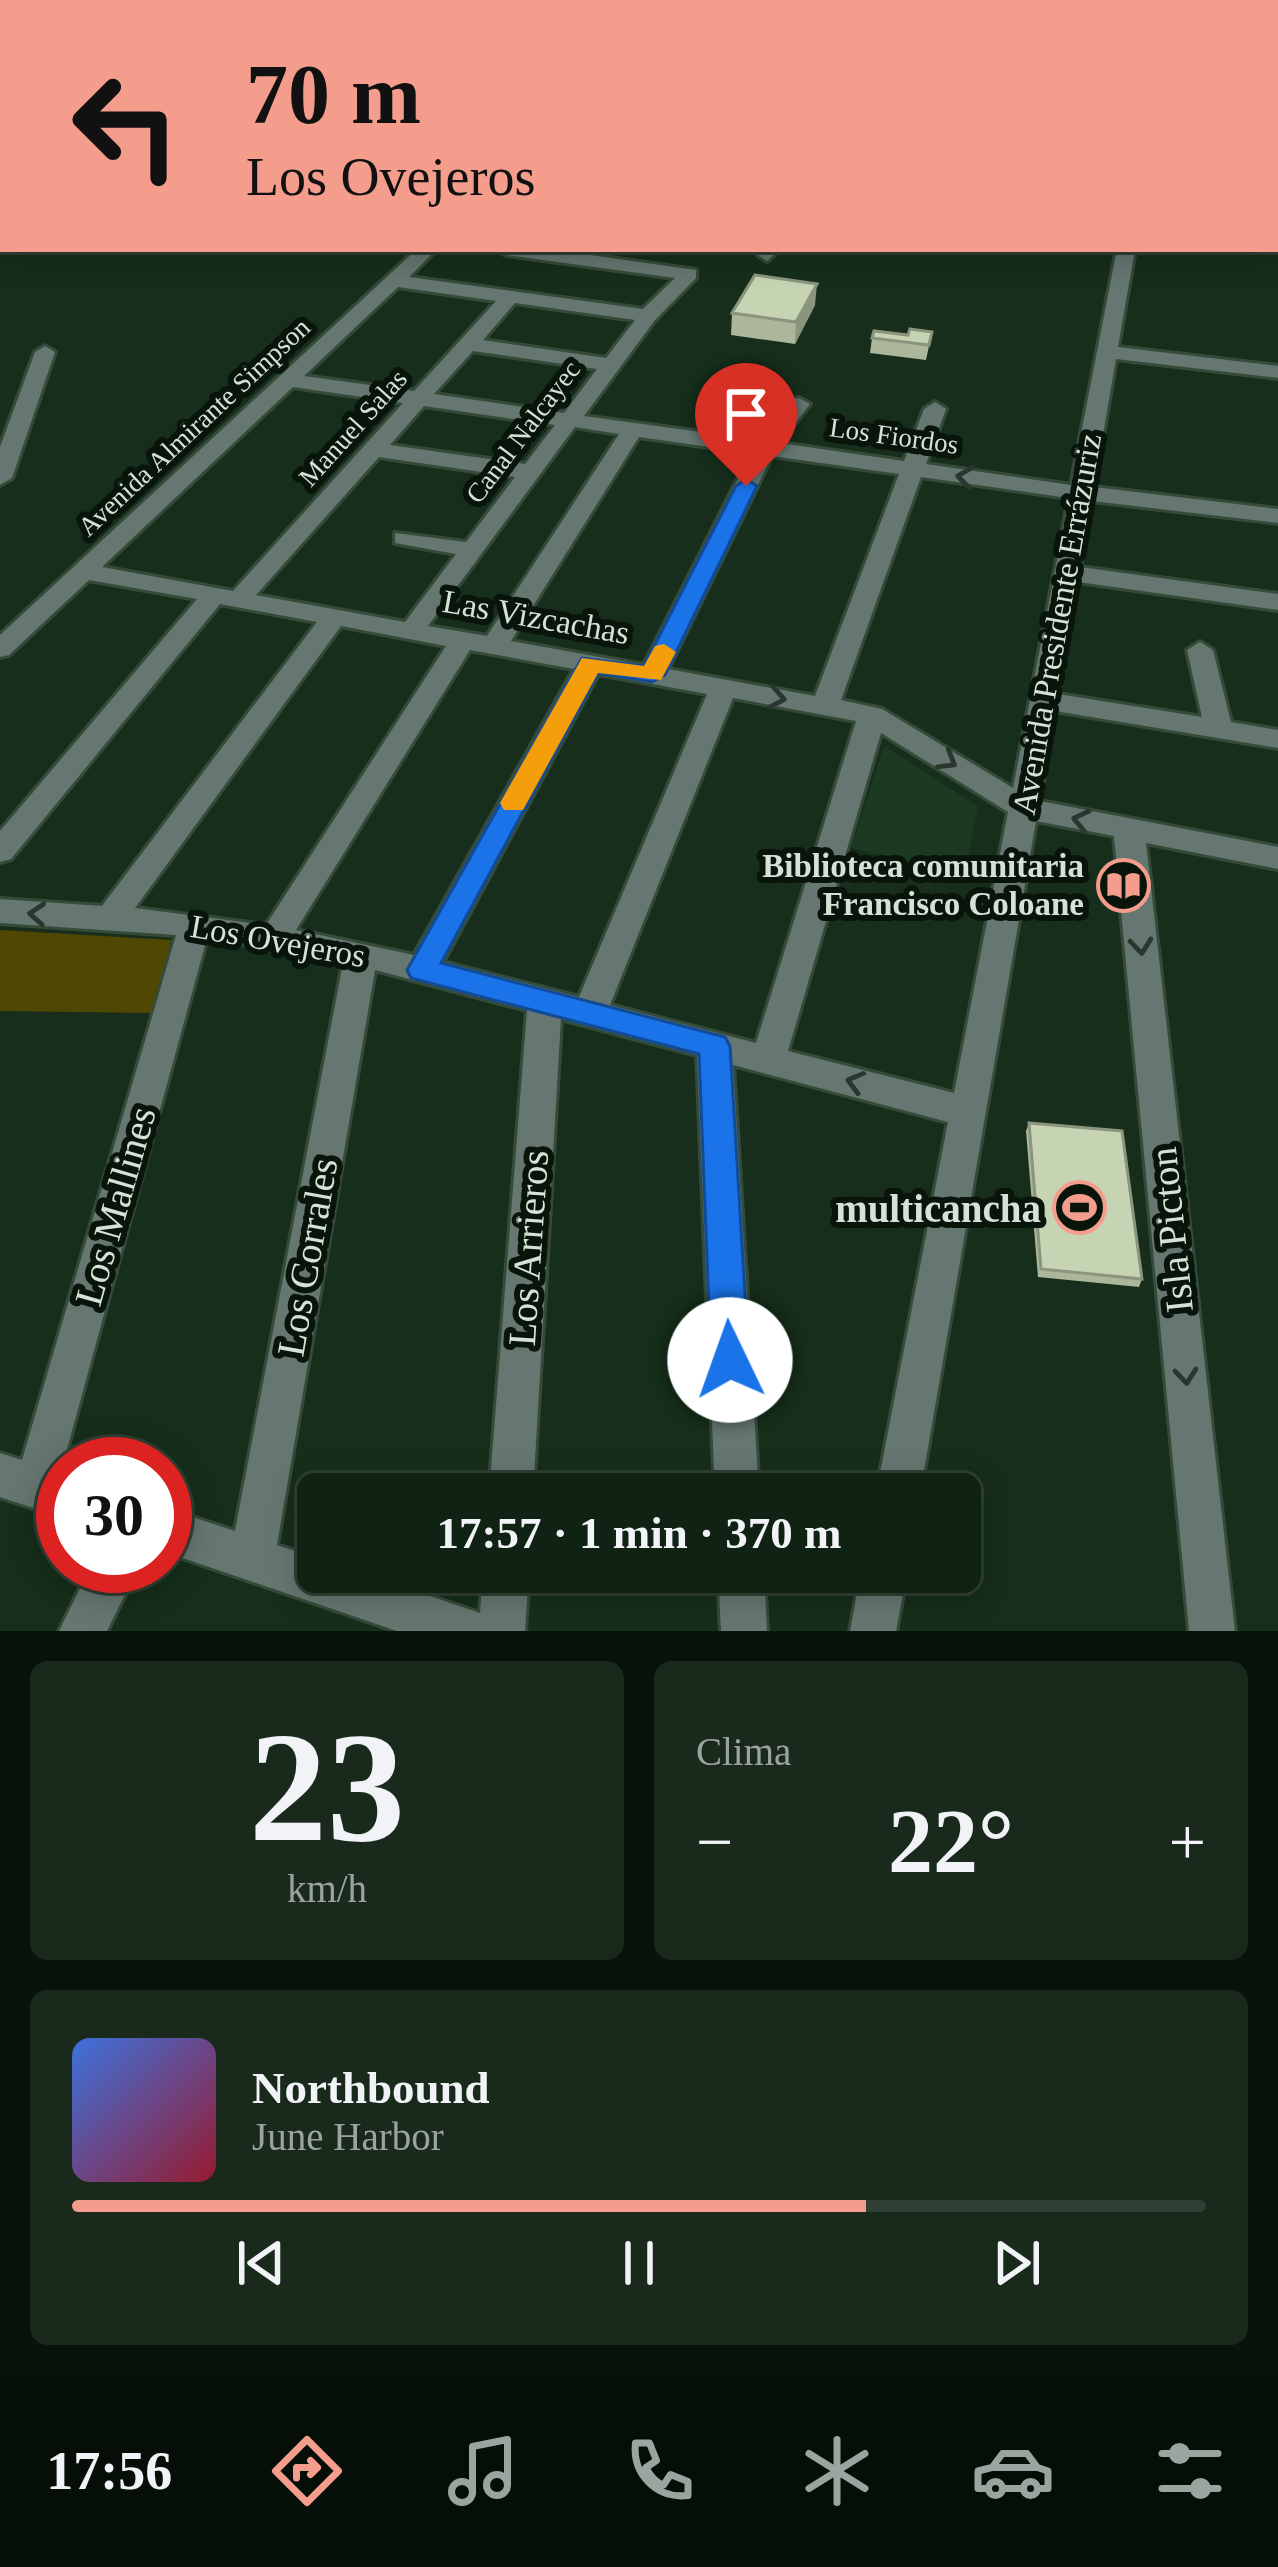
<!DOCTYPE html>
<html lang="es">
<head>
<meta charset="utf-8">
<style>
	:root { --surface:#102214; --page:#192a1d; --text:#f1f3f6; --muted:#9ca4a0; --line:#303f34; --accent:#f49d8c }
	body { margin:0; font-family:Georgia,serif; background:var(--page); color:var(--text); height:100vh; display:flex; flex-direction:column; font-size:45px; white-space:nowrap }
	* { box-sizing:border-box; margin:0 }
	p { font-size:39px; color:var(--muted) }
	.icon { flex:none; width:66px; height:66px; fill:none; stroke:currentColor; stroke-width:2; stroke-linecap:round; stroke-linejoin:round }
	.map { position:relative; height:1631px; overflow:hidden }
	.drawer { display:flex; flex-direction:column; gap:30px; padding:30px; background:#09130b; flex:1 }
	.drawer>* { flex:none }
	.top-card { position:absolute; left:0px; top:0px; width:1278px; height:252px; box-shadow:0 6px 30px #0003,0 0 0 3px var(--line); background:#f49d8c; color:#111; overflow:hidden }
	.speed { position:absolute; left:36px; top:1437px; display:flex; gap:24px; font-size:60px; font-weight:700; text-align:center }
	.speed>* { display:grid; place-content:center; width:156px; height:156px; border-radius:50%; background:var(--surface); box-shadow:0 6px 30px #0003,0 0 0 3px var(--line); line-height:1 }
	.speed .limit { border:18px solid #d22; background:#fff; color:#111 }
	.pin { position:absolute; display:grid; place-items:center; width:102px; height:102px; color:#fff; margin:-123px -51px; border-radius:50% 50% 50% 0; rotate:-45deg; box-shadow:0 0 12px #0007 }
	.pin .icon { rotate:45deg }
	.me { position:absolute; width:132px; margin:-66px; rotate:357deg; stroke-linejoin:round; filter:drop-shadow(0 0 9px #0008) }
	.turn { display:flex; align-items:center; gap:42px; height:252px; padding:0 48px; font-size:54px }
	.turn .icon { width:156px; height:156px; stroke-width:2.5 }
	.turn b { display:block; font-size:84px; line-height:102px }
	.big { font-size:90px; font-weight:700; line-height:1.1 }
	.drawer .widget { flex:1; display:flex; flex-direction:column; justify-content:center; gap:18px; min-width:0; padding:0 42px; border-radius:18px; background:var(--page) }
	.drawer .dial { align-items:center; gap:0 }
	.dial b { font-size:156px; line-height:1 }
	.song { display:flex; align-items:center; gap:36px }
	.cover { width:144px; height:144px; border-radius:18px; background:linear-gradient(135deg,hsl(220 70% 55%),hsl(350 70% 35%)) }
	.played { height:12px; border-radius:6px; background:linear-gradient(90deg,var(--accent) 70%,var(--line) 70%) }
	.keys { display:flex; justify-content:space-around; direction:ltr }
	.heat { display:flex; justify-content:space-between; align-items:center; font-size:66px; direction:ltr }
	.drawer .tiles { flex:1; display:grid; gap:30px; grid-template-columns:1fr 1fr }
	.widget:last-child { grid-column:span 2 }
	.trip { position:absolute; left:297px; top:1473px; width:684px; height:120px; border-radius:18px; background:var(--surface); box-shadow:0 6px 30px #0003,0 0 0 3px var(--line); font-weight:700; line-height:120px; text-align:center }
	.menu { display:flex; height:192px; justify-content:space-around; align-items:center; background:#060e08; color:var(--muted) }
	.menu .icon { width:84px; height:84px }
	.menu .active { color:var(--accent) }
	.menu b { font-size:54px; color:var(--text) }
	.map>svg:first-child { display:block }
	.built { fill:#1b3a21 }
	.green { fill:#504702 }
	.lines { fill:none; stroke-linecap:round; stroke-linejoin:round }
	.minor-casing { stroke:#354b39; stroke-width:6 }
	.minor { fill:#667670; fill-rule:evenodd }
	.wall { fill:#abb69a }
	.shaded-wall { fill:#8b947d }
	.building { fill:#c7d4b3; stroke:#8b947d; stroke-width:3 }
	.oneway { stroke:#2a362e }
	.route { fill:#1a73e8; stroke:#114b97; stroke-width:3 }
	.slow { fill:#f59e0b }
	.labels { text-anchor:middle; dominant-baseline:central; stroke-width:12; stroke-linejoin:round; paint-order:stroke }
	.far-street-label { font-size:27px; fill:#d5e3d6; stroke:#09140b }
	.street-label { font-size:33px; fill:#d5e3d6; stroke:#09140b }
	.poi-label { font-size:33px; font-weight:bold; fill:#d5e3d6; stroke:#09140b; text-anchor:end }
	.near-street-label { font-size:39px; fill:#d5e3d6; stroke:#09140b }
	.near-poi-label { font-size:39px; font-weight:bold; fill:#d5e3d6; stroke:#09140b; text-anchor:end }
</style>
</head>
<body>
<div class="map">
<svg width="1278" height="1631" viewBox="0 0 1278 1631">
	<rect width="100%" height="100%" fill="#162e1b"/>
	<polygon class="built" points="884,746 978,806 964,878 851,848"/>
	<polygon class="green" points="0,930 171,940 153,1013 0,1011"/>
	<g class="lines">
		<defs>
			<g id="minor">
				<polygon points="196,0 210,0 195,3"/>
				<polygon points="455,0 471,0 453,3"/>
				<polygon points="549,0 593,0 596,3 552,3"/>
				<polygon points="687,0 702,0 685,3"/>
				<polygon points="881,0 923,0 926,3 884,3"/>
				<rect x="1163" y="0" width="14" height="3"/>
				<rect x="1275" y="15" width="3" height="8"/>
				<rect x="1275" y="111" width="3" height="10"/>
				<rect x="1275" y="142" width="3" height="10"/>
				<rect x="0" y="158" width="3" height="10"/>
				<rect x="1275" y="226" width="3" height="10"/>
				<path d="M417 249H437L409 277 643 309 675 278 506 255 497 249H547L696 270V278L655 320 584 416 759 440 791 399 799 398 810 404 780 443 904 461 924 409 935 402 946 409 926 464 1071 485 1117 249H1135L1118 347 1278 366V378L1116 359 1094 487 1278 509V523L1092 501 1080 567 1278 594V610L1078 582 1058 694 1202 717 1187 650 1200 642 1213 650 1231 722 1278 730V748L1055 711 1040 801 1278 847V869L1146 843 1235 1631H1189L1114 836 1036 821 920 1494H876L948 1122 733 1065 759 1494H715L697 1055 561 1019 533 1494H489L527 1010 375 970 277 1545 318 1559V1572H359L480 1613 483 1572H529L525 1631H397L165 1552V1508L235 1531 343 963 207 938 63 1464V1518L0 1497V1453L22 1460 176 935 0 923V899L102 906 317 622 220 604 11 859 0 862V831L197 599 89 580 9 655 0 657V635ZM398 287 496 301 414 391 304 376ZM515 303 635 320 606 358 483 340ZM473 351 597 369 564 413 434 394ZM293 387 403 403 233 591 102 567ZM424 406 555 425 525 464 390 445ZM575 427 619 434 487 636 428 626ZM639 437 751 453 644 665 511 641ZM772 456 899 474 815 696 668 669ZM379 457 515 477 466 542 395 533V543L456 554 405 622 256 595ZM921 477 1069 498 1013 788 882 709 841 700ZM341 626 446 646 266 925 135 908ZM470 650 574 669 414 955 296 930ZM598 674 707 694 579 997 443 962ZM733 698 856 721 756 1043 610 1005ZM881 733 1008 812 954 1093 788 1051Z"/>
				<polygon points="762,249 780,249 767,261 758,255"/>
				<polygon points="45,346 55,352 12,478 0,485 0,447 35,352"/>
				<polygon points="91,1566 139,1566 107,1631 59,1631"/>
				<polygon points="718,1572 764,1572 767,1631 721,1631"/>
				<polygon points="861,1572 907,1572 896,1631 850,1631"/>
			</g>
		</defs>
		<use href="#minor" class="minor-casing"/>
		<use href="#minor" class="minor"/>
	</g>
	<g class="wall">
		<polygon points="380,0 452,0 448,3 435,3 435,1 432,3 409,3"/>
		<polygon points="640,0 670,0 667,3 654,3 654,0 652,3 633,3 640,2"/>
		<polygon points="815,305 795,344 731,335 732,313"/>
		<polygon points="932,332 926,360 870,353 872,338"/>
		<polygon points="1029,1123 1142,1279 1139,1287 1038,1277 1026,1131"/>
	</g>
	<polygon class="shaded-wall" points="817,284 815,305 795,344 796,322"/>
	<g class="building">
		<polygon points="242,0 261,0 257,2 264,0 319,0 316,3 233,3"/>
		<polygon points="325,0 349,2 321,3"/>
		<polygon points="469,0 487,0 494,1 492,3 466,3"/>
		<polygon points="755,275 817,284 796,322 732,313"/>
		<polygon points="910,329 932,332 929,345 872,338 874,331 908,335"/>
		<polygon points="1029,1123 1122,1131 1142,1279 1041,1269"/>
	</g>
	<defs><path id="oneway-chevron" d="M-2-3.5L2.5 0L-2 3.5" fill="none" stroke-width="1.6" stroke-linecap="round" stroke-linejoin="round" transform="scale(3)"/></defs>
	<g class="oneway">
		<use href="#oneway-chevron" transform="translate(965 477) rotate(-172)"/>
		<use href="#oneway-chevron" transform="translate(777 698) rotate(10)"/>
		<use href="#oneway-chevron" transform="translate(948 761) rotate(31)"/>
		<use href="#oneway-chevron" transform="translate(1081 820) rotate(-168)"/>
		<use href="#oneway-chevron" transform="translate(37 914) rotate(-176)"/>
		<use href="#oneway-chevron" transform="translate(1141 946) rotate(84)"/>
		<use href="#oneway-chevron" transform="translate(855 1082) rotate(-165)"/>
		<use href="#oneway-chevron" transform="translate(1186 1376) rotate(84)"/>
	</g>
	<polygon class="route" points="746,479 757,486 665,675 652,682 598,673 441,963 725,1037 730,1046 749,1360 743,1372 730,1377 717,1372 711,1360 699,1054 422,981 411,978 407,970 582,658 644,666 736,486"/>
	<polygon class="slow" points="664,644 676,652 661,680 598,673 523,810 504,810 500,803 582,658 644,666 655,646"/>
	<defs>
		<symbol id="library-ring" viewBox="-11 -11 22 22"><circle r="9.5" fill="#09140b" stroke="#f49d8c" stroke-width="1.5"/><path d="M-6-4Q-3-5.5-.7-3.5V5Q-3 3-6 4ZM6-4Q3-5.5 .7-3.5V5Q3 3 6 4Z" fill="#f49d8c"/></symbol>
		<symbol id="stadium-ring" viewBox="-11 -11 22 22"><circle r="9.5" fill="#09140b" stroke="#f49d8c" stroke-width="1.5"/><path d="M0-5a6.5 5 0 1 0 0 10a6.5 5 0 1 0 0-10ZM-3.5-1.8h7v3.6h-7Z" fill="#f49d8c"/></symbol>
	</defs>
	<g fill-rule="evenodd">
		<use href="#library-ring" x="1094" y="856" width="59" height="59"/>
		<use href="#stadium-ring" x="1050" y="1178" width="59" height="59"/>
	</g>
	<g class="labels">
		<g class="far-street-label">
			<text transform="translate(194 427) rotate(-43)">Avenida Almirante Simpson</text>
			<text transform="translate(353 428) rotate(-48)">Manuel Salas</text>
			<text transform="translate(523 432) rotate(-53)">Canal Nalcayec</text>
			<text transform="translate(894 436) rotate(8)">Los Fiordos</text>
		</g>
		<g class="street-label">
			<text transform="translate(536 617) rotate(10)">Las Vizcachas</text>
			<text transform="translate(1057 624) rotate(-80)">Avenida Presidente Errázuriz</text>
			<text transform="translate(278 941) rotate(10)">Los Ovejeros</text>
		</g>
		<g class="poi-label">
			<text x="1084" y="866">Biblioteca comunitaria<tspan x="1084" dy="38">Francisco Coloane</tspan></text>
		</g>
		<g class="near-street-label">
			<text transform="translate(115 1206) rotate(-74)">Los Mallines</text>
			<text transform="translate(1171 1230) rotate(-96)">Isla Picton</text>
			<text transform="translate(528 1248) rotate(-86)">Los Arrieros</text>
			<text transform="translate(307 1257) rotate(-80)">Los Corrales</text>
		</g>
		<g class="near-poi-label">
			<text x="1041" y="1208">multicancha</text>
		</g>
	</g>
</svg>
<div class="speed"><div class="limit">30</div></div>
<div class="pin" style="left:746px;top:486px;background:#d93025"><svg class="icon" aria-label="arrive" viewBox="0 0 24 24"><path d="M6 21V4h12l-3 4 3 4H6"/></svg></div>
<svg class="me" style="left:730px;top:1360px" viewBox="-20 -20 40 40"><circle r="19" fill="#fff"/><path d="M0-13L10 11 0 6-10 11z" fill="#1a73e8"/></svg>
<div class="trip">17:57 · 1 min · 370 m</div>
<div class="top-card">
<div class="turn"><svg class="icon" aria-label="left" viewBox="0 0 24 24"><path d="M17 20v-9H6M10 6l-5 5 5 5"/></svg><div><b>70 m</b>Los Ovejeros</div></div>
</div>
</div>
<section class="drawer">
<div class="tiles">
<div class="widget dial"><b>23</b><p>km/h</p></div>
<div class="widget"><p>Clima</p>
<div class="heat"><a>−</a><b class="big">22°</b><a>+</a></div>
</div>
<div class="widget">
<div class="song"><i class="cover"></i><div><b>Northbound</b><p>June Harbor</p></div></div>
<div class="played"></div>
<div class="keys"><svg class="icon" aria-label="previous" viewBox="0 0 24 24"><path d="M18 5L8 12l10 7zM5 5v14"/></svg><svg class="icon" aria-label="pause" viewBox="0 0 24 24"><path d="M8 5v14M16 5v14"/></svg><svg class="icon" aria-label="next" viewBox="0 0 24 24"><path d="M6 5l10 7-10 7zM19 5v14"/></svg></div>
</div>
</div>
</section>
<nav class="menu">
<b>17:56</b>
<svg class="icon active" aria-label="directions" viewBox="0 0 24 24"><path d="M12 3l9 9-9 9-9-9zM9 14v-3h6M13 9l2 2-2 2"/></svg>
<svg class="icon" aria-label="music" viewBox="0 0 24 24"><path d="M9 18V5l10-2v13"/><circle cx="6" cy="18" r="3"/><circle cx="16" cy="16" r="3"/></svg>
<svg class="icon" aria-label="phone" viewBox="0 0 24 24"><path d="M5 4h4l2 5-3 2q2 4 5 5l2-3 5 2v4C11 20 4 13 5 4z"/></svg>
<svg class="icon" aria-label="climate" viewBox="0 0 24 24"><path d="M12 3v18M4 7l16 10M4 17L20 7"/></svg>
<svg class="icon" aria-label="car" viewBox="0 0 24 24"><path d="M5 17H2v-5l4-1 3-4h7l3 4 3 1v5h-3M9 17h6M6 11h13"/><circle cx="7" cy="17" r="2"/><circle cx="17" cy="17" r="2"/></svg>
<svg class="icon" aria-label="filters" viewBox="0 0 24 24"><path d="M4 7h16M4 17h16"/><circle cx="9" cy="7" r="2"/><circle cx="15" cy="17" r="2"/></svg>
</nav>
</body>
</html>
